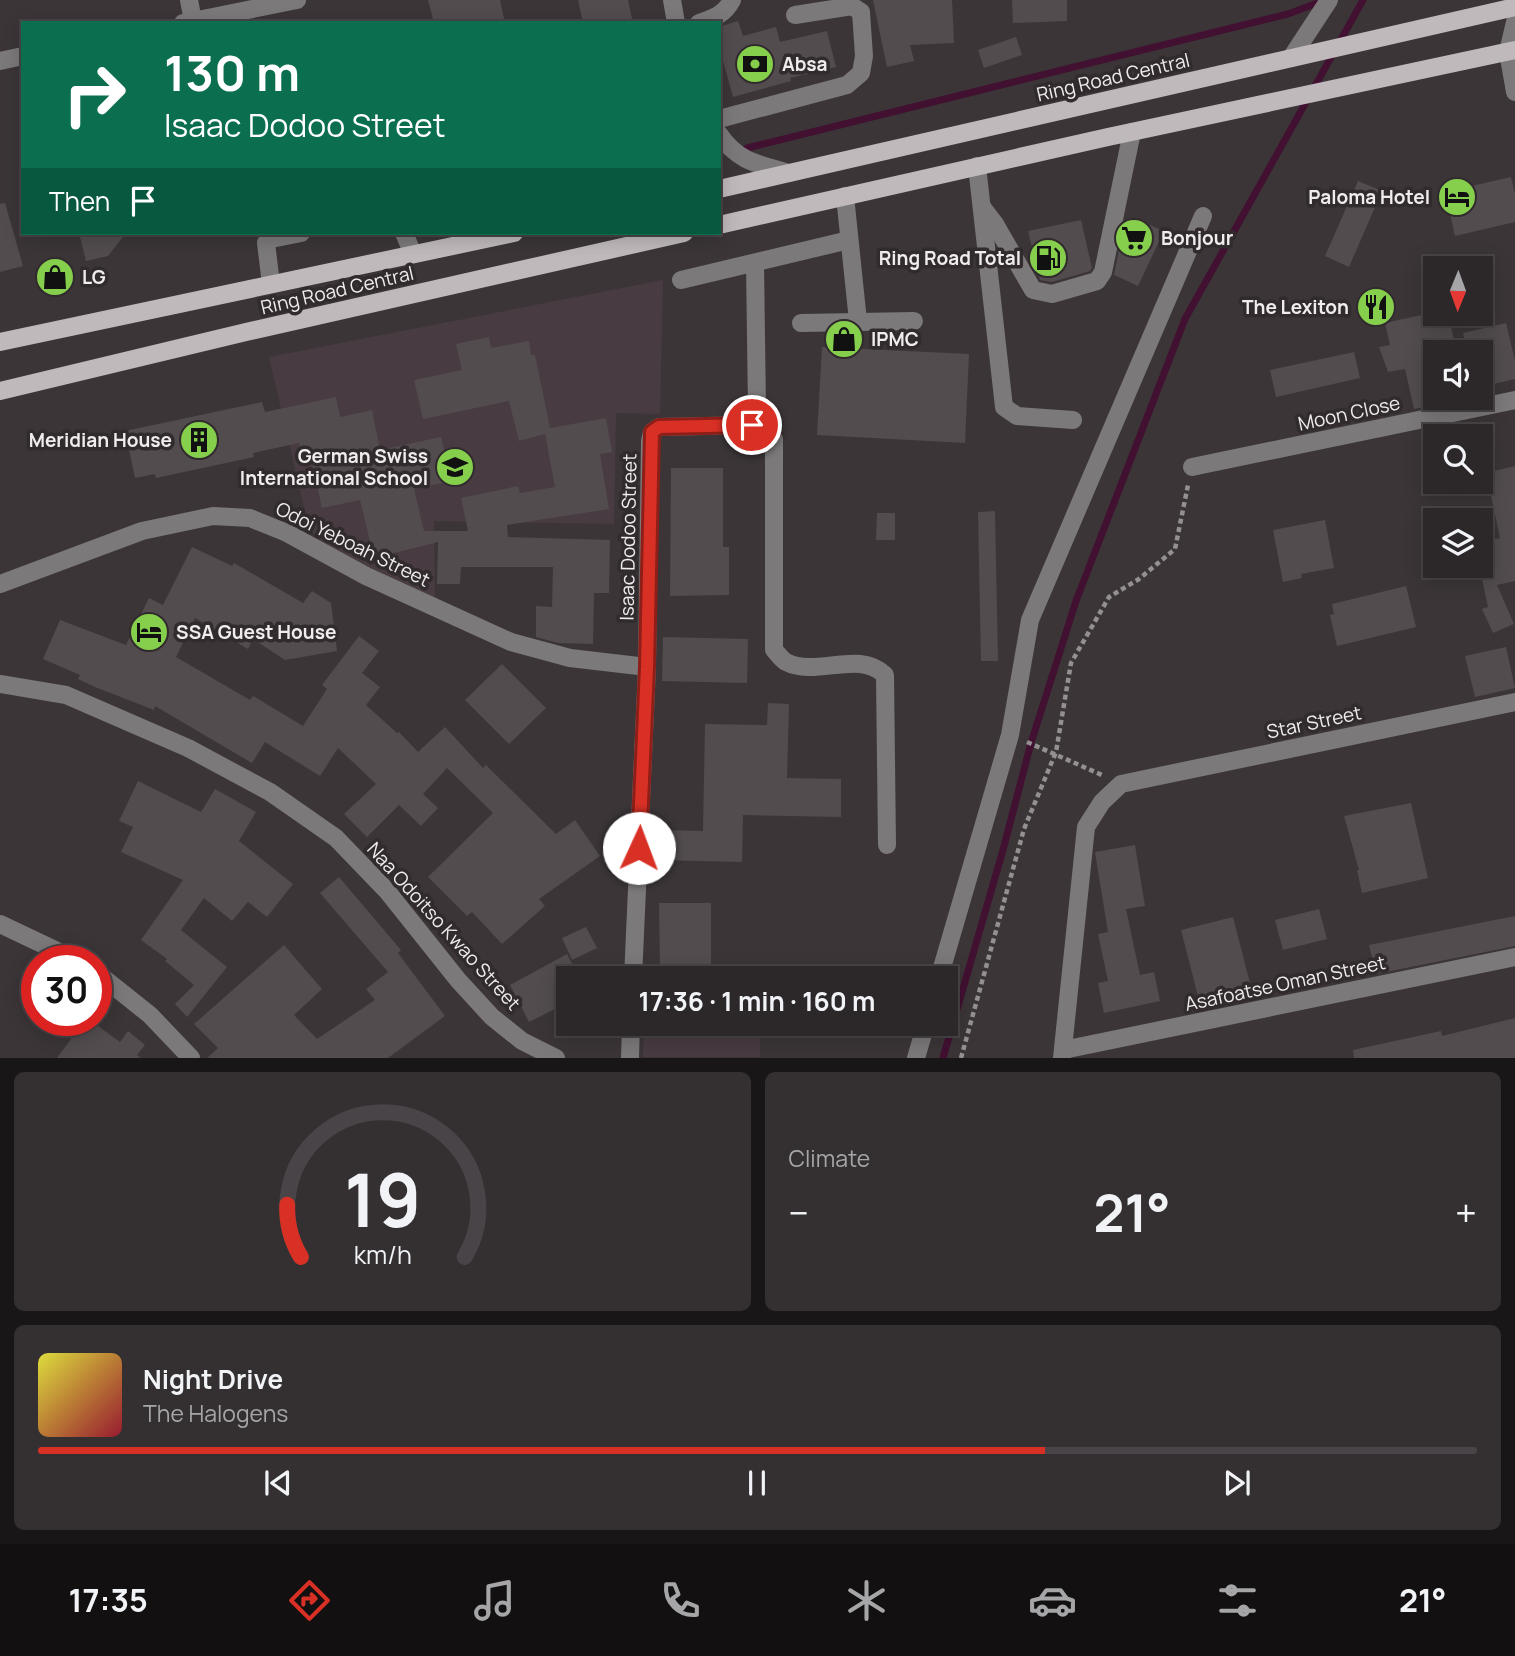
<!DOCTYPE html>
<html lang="en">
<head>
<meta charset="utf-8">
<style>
	:root { --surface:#2c282a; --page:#343032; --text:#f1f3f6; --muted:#a6a6a8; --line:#484447; --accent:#d93025 }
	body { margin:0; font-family:Manrope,sans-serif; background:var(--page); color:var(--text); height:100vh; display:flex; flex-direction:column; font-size:26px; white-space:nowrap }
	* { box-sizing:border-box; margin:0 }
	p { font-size:23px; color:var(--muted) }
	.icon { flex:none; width:38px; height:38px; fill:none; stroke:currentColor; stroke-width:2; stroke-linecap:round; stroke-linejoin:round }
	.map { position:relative; height:1058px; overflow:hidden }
	.drawer { display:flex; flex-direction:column; gap:14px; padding:14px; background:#181617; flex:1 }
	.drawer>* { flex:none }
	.top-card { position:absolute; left:21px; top:21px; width:700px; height:214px; border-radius:0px; box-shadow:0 4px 18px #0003,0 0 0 2px var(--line); background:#0b6e4f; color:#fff; overflow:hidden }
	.needle { width:46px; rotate:181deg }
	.buttons { position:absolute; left:1423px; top:256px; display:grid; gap:14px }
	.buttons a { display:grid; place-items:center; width:70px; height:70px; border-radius:0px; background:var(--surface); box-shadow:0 4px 18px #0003,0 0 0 2px var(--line); font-size:35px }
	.speed { position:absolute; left:21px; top:945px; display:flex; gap:14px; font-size:35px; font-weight:700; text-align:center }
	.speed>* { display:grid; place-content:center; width:91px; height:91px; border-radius:50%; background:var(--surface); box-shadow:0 4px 18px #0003,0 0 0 2px var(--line); line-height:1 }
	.speed .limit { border:10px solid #d22; background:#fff; color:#111 }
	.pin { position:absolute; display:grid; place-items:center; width:60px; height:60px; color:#fff; margin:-30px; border:4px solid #fff; border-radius:50%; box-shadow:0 2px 7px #0007 }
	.me { position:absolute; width:77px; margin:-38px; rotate:2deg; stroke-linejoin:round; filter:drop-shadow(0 0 5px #0008) }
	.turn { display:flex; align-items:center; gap:24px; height:147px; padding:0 28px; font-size:32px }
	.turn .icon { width:91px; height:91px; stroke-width:2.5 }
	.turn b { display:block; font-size:49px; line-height:60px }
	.then { display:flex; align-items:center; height:66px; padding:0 28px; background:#0003; gap:14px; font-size:26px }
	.big { font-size:52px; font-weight:700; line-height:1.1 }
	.drawer .card { flex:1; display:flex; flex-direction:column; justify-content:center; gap:10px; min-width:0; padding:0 24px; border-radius:10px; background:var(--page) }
	.drawer .dial { align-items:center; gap:0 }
	.dial svg { height:182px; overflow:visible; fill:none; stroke:var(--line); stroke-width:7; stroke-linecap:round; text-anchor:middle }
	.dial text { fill:var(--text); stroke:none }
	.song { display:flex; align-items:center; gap:21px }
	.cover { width:84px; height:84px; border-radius:10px; background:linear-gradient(135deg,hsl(60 70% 55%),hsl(350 70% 35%)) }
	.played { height:7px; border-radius:4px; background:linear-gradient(90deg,var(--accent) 70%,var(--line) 70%) }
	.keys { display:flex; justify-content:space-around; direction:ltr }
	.heat { display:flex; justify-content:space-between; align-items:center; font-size:38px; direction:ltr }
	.drawer .tiles { flex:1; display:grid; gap:14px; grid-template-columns:1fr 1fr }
	.card:last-child { grid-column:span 2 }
	.trip { position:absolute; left:556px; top:966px; width:402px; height:70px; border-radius:0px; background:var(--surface); box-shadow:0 4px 18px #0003,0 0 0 2px var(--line); font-weight:700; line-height:70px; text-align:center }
	.tab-bar { display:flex; height:112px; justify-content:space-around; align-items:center; background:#121011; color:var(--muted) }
	.tab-bar .icon { width:49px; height:49px }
	.tab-bar .active { color:var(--accent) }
	.tab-bar b { font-size:32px; color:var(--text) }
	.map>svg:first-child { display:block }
	.built { fill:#483c42 }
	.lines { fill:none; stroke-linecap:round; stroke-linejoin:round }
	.stream { stroke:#421031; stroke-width:7 }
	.building { fill:#524c4f }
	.path { stroke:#948f91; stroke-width:4.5; stroke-dasharray:5 3.5; stroke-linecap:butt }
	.minor { stroke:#7c797a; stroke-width:18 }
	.major { stroke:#bfb9bc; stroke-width:18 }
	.route-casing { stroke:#8d1f18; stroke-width:18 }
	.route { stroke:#d93025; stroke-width:12 }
	.labels { text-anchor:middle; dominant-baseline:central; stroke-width:7; stroke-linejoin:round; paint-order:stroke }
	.poi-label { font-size:19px; font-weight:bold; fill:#f0ecee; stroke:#312b2e; text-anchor:start }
	.street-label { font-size:19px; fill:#f0ecee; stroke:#312b2e }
</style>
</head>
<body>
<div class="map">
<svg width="1515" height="1058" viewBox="0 0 1515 1058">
	<rect width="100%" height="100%" fill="#3b3538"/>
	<g class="built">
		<polygon points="663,280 660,414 616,413 614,524 434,521 435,600 320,543 308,524 269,357"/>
		<polygon points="644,1029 760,1029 760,1057 643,1057"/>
	</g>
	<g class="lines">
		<g class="stream">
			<polyline points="747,148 1288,14 1323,1"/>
			<polyline points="943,1058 1003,850 1031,743 1076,601 1185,319 1363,0"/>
		</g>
	</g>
	<g class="building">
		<polygon points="428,0 500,0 505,23 434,23"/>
		<polygon points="578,0 628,0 633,23 583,23"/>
		<polygon points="873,0 952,0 954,43 910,45 914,61 887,67"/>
		<polygon points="1012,0 1067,0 1067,21 1013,23"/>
		<polygon points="738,21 743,36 776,27 780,42 827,31 836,67 790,78 791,81 733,97 719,46 719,27"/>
		<polygon points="1016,37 1022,55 984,68 978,50"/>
		<polygon points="1511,177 1515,194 1515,222 1455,236 1445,192"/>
		<polygon points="1358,181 1382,191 1349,267 1325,256"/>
		<polygon points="5,203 23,266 0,272 0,204"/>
		<polygon points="1134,218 1164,231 1138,286 1114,275 1119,250"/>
		<polygon points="1081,220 1092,268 1090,271 1052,282 1040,280 1028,231"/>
		<polygon points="79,233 126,233 108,256 86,261"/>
		<polygon points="1431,313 1448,313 1456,349 1435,352 1435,397 1472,397 1414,409 1405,369 1388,372 1379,347 1390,345 1385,323"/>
		<polygon points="1506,323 1515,361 1515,379 1480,387 1480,352 1467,352 1463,333"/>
		<polygon points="489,337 491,348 529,341 531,355 535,355 550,428 606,418 612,452 600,454 609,509 507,525 508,537 610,540 609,593 594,593 593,644 558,643 536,637 536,606 552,607 553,567 461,567 460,584 437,584 438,542 374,558 360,500 322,508 309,449 301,451 299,443 253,453 254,457 156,478 155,474 135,478 125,431 262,402 265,412 336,397 340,417 372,410 380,450 441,437 451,481 414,489 424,531 468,531 461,498 518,486 520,493 555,487 545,434 519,441 509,401 423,419 414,380 462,370 456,344"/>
		<polygon points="822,347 969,354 965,443 817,435"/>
		<polygon points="1354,352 1360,378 1276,397 1270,370"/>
		<polygon points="1515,466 1515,581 1497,585 1514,624 1493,633 1482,609 1488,607 1479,565 1480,542 1500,538 1487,477 1495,475 1494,471"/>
		<polygon points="671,468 723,468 723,547 729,547 729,595 670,596"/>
		<polygon points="995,511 998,661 981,661 978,512"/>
		<polygon points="877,513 895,513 895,540 876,540"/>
		<polygon points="1325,520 1334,568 1301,574 1302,578 1283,582 1273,530"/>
		<polygon points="192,547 232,566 234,563 303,603 312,591 331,603 337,651 285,660 253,639 248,649 195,618 176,657 250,700 253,696 303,726 327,689 322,685 359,636 379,651 362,673 380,687 366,705 397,733 399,732 418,752 445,727 483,768 486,765 556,834 575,820 600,856 539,899 545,906 502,944 472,912 467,916 428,877 493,813 447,768 423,794 438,808 421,826 399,805 367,837 344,814 376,784 338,748 320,776 265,742 252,763 155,706 154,710 95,687 78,679 80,675 43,659 60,620 126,645 149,598 163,605"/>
		<polygon points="1406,586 1416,627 1337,646 1330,615 1334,614 1332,604"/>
		<polygon points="663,637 748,639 747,683 662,681"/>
		<polygon points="1506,647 1515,688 1475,697 1465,656"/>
		<polygon points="502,664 546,708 509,744 465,700"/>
		<polygon points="768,703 789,704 787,778 841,779 841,817 743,815 742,862 657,860 658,830 703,831 705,724 767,725"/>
		<polygon points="138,781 201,812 215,789 256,812 239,841 293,884 267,917 248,902 232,921 204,898 181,930 227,967 187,1017 175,1004 194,985 165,961 167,959 141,940 183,880 121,852 133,827 119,821"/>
		<polygon points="1411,803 1428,878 1362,893 1357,870 1359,870 1344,816"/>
		<polygon points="1135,845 1145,906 1126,909 1140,975 1154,972 1160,1001 1104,1013 1098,983 1108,981 1098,934 1108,932 1095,852"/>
		<polygon points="339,877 401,950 398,953 445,1016 388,1058 207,1058 218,1048 194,1024 284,945 322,989 294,1015 317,1039 375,1000 366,989 388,972 320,893"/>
		<polygon points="659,903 711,903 711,969 660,969"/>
		<polygon points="1319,909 1327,939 1283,950 1275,920"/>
		<polygon points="1515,916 1515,946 1376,974 1369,945"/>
		<polygon points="1233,917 1252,991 1200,1004 1181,930"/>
		<polygon points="586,927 597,948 572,960 562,938"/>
		<polygon points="567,954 580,978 569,978 569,1002 529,1022 510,985"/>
		<polygon points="1515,1018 1515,1058 1354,1058 1353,1050 1441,1031 1442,1036"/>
		<polygon points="85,1020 90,1020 120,1042 128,1031 145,1045 137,1055 141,1058 57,1058"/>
	</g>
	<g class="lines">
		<g class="path">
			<polyline points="1027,742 1102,775"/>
			<polyline points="961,1058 1024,829 1056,752 1071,663 1109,597 1139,579 1175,549 1188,485"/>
		</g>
		<g class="minor">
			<polyline points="189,0 193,21"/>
			<polyline points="672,0 676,23"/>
			<polyline points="1515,22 1508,52 1515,92"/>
			<polyline points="183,23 297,0"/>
			<path d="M699 23C714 18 725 14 732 0"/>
			<polyline points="1291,58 1329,0"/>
			<polyline points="0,61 23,56"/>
			<polyline points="719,119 847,85 861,73 864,56 861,12 852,6 795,15"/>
			<path d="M719 134C738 162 758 164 789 173"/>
			<polyline points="977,166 1004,407 1017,416 1073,420"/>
			<polyline points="845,196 858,321"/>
			<polyline points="982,207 995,224 1033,290 1052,294 1097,281 1103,272 1132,132"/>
			<polyline points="404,233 413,254"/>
			<polyline points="755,263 757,410"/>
			<polyline points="681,280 849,240"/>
			<polyline points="271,284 266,243 271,239 301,233"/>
			<polyline points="801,323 914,321"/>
			<polyline points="1192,467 1515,400"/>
			<polyline points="0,584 142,531 213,516 250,518 287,533 366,576 511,642 570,658 647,667"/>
			<polyline points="0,684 66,695 188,748 270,792 336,838 387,891 458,980 492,1017 522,1041 556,1058"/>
			<polyline points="0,924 78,961"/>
			<polyline points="96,972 150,1015 191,1058"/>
			<path d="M633 978 647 667 650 441 652 432 659 427 752 425 766 429 774 439V650C778 654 782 660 786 662 817 678 858 649 885 675L887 845"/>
			<polyline points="939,978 1010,735 1030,620 1203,216"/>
			<polyline points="1063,1050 1515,957"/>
			<polyline points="630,1058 631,1024"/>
			<polyline points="916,1058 926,1024"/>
			<polyline points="1062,1058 1086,827 1102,802 1121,784 1515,702"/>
		</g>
		<g class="major">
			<polyline points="719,189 1515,7"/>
			<polyline points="719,225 1108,137 1515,50"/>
			<polyline points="0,342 514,233"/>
			<polyline points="0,391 246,332 684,233"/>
		</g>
	</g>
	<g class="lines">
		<defs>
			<polyline id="route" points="639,848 647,667 652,432 659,427 752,425"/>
		</defs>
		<use href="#route" class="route-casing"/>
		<use href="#route" class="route"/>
	</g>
	<defs>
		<symbol id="bank-disc" viewBox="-11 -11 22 22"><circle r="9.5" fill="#85cf4d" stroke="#312b2e"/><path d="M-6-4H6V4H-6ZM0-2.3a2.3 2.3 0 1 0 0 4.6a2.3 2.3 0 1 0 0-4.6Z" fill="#111"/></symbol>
		<symbol id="hotel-disc" viewBox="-11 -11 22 22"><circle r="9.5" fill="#85cf4d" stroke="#312b2e"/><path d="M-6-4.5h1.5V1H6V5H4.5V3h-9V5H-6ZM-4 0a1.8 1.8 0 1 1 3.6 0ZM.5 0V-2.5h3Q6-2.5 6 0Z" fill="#111"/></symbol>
		<symbol id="supermarket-disc" viewBox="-11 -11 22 22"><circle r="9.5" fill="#85cf4d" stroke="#312b2e"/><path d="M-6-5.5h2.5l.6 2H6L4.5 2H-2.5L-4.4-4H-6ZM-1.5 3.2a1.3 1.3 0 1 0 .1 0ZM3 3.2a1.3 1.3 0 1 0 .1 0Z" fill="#111"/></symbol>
		<symbol id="fuel-disc" viewBox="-11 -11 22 22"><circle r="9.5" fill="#85cf4d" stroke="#312b2e"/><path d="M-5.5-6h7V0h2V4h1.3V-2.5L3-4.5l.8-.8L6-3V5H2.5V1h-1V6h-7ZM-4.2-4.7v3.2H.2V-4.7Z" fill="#111"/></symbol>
		<symbol id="shop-disc" viewBox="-11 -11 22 22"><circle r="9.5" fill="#85cf4d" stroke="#312b2e"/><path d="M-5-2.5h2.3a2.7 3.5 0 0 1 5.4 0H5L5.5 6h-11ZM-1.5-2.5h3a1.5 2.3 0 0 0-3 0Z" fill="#111"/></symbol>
		<symbol id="restaurant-disc" viewBox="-11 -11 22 22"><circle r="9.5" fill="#85cf4d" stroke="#312b2e"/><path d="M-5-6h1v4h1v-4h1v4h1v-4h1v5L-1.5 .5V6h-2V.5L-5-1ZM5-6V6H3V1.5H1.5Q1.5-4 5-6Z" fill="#111"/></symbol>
		<symbol id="building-disc" viewBox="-11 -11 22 22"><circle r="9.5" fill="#85cf4d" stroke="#312b2e"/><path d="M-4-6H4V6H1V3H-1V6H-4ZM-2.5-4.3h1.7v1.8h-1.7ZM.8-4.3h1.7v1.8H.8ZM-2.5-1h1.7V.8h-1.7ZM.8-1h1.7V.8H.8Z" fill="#111"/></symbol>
		<symbol id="school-disc" viewBox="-11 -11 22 22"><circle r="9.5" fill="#85cf4d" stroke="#312b2e"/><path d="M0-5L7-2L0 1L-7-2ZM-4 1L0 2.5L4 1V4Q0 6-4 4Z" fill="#111"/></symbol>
	</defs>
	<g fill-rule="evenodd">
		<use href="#bank-disc" x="733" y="42" width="44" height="44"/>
		<use href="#hotel-disc" x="1435" y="175" width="44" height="44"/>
		<use href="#supermarket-disc" x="1112" y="216" width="44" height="44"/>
		<use href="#fuel-disc" x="1026" y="236" width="44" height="44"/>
		<use href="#shop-disc" x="33" y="255" width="44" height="44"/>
		<use href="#restaurant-disc" x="1354" y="285" width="44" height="44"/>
		<use href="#shop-disc" x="822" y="317" width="44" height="44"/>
		<use href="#building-disc" x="177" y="418" width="44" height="44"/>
		<use href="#school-disc" x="433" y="445" width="44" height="44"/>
		<use href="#hotel-disc" x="127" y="610" width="44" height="44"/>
	</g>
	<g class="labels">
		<g class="poi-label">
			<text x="782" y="64">Absa</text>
			<text x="1430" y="197" text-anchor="end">Paloma Hotel</text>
			<text x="1161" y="238">Bonjour</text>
			<text x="1021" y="258" text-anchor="end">Ring Road Total</text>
			<text x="82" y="277">LG</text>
			<text x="1349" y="307" text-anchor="end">The Lexiton</text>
			<text x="871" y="339">IPMC</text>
			<text x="172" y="440" text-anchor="end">Meridian House</text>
			<text x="428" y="456" text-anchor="end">German Swiss<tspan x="428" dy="22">International School</tspan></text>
			<text x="176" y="632">SSA Guest House</text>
		</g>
		<g class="street-label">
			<text transform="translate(1113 77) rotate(-13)">Ring Road Central</text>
			<text transform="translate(337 290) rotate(-13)">Ring Road Central</text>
			<text transform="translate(1349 413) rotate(-12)">Moon Close</text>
			<text transform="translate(628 537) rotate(-89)">Isaac Dodoo Street</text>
			<text transform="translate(353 544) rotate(26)">Odoi Yeboah Street</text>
			<text transform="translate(1314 722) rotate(-12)">Star Street</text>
			<text transform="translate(444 926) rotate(48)">Naa Odoitso Kwao Street</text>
			<text transform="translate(1285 983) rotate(-12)">Asafoatse Oman Street</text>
		</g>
	</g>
</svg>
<div class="buttons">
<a><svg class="needle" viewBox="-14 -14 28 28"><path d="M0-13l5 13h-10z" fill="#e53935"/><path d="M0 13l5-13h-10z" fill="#a6a6a8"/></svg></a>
<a><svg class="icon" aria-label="sound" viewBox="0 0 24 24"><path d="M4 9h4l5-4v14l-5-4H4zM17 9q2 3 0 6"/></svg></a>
<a><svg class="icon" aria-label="search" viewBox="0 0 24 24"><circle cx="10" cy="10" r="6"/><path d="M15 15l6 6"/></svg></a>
<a><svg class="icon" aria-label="layers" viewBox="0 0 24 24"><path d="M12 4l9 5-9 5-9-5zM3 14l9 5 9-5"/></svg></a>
</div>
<div class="speed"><div class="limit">30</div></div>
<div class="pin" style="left:752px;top:425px;background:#d93025"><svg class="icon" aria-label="arrive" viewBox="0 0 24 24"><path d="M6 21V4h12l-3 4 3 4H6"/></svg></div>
<svg class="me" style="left:639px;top:848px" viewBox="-20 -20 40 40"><circle r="19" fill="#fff"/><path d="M0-13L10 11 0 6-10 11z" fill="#d93025"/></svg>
<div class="trip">17:36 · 1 min · 160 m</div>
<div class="top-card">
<div class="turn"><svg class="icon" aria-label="right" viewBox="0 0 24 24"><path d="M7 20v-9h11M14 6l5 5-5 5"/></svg><div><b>130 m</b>Isaac Dodoo Street</div></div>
<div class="then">Then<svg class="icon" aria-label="arrive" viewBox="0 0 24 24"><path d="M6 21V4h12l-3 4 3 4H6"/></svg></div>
</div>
</div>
<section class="drawer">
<div class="tiles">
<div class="card dial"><svg viewBox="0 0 100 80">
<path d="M14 69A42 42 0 1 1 86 69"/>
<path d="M14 69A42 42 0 0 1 8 46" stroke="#d93025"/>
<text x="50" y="56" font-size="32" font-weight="700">19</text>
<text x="50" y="72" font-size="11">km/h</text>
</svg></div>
<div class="card"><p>Climate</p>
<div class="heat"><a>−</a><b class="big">21°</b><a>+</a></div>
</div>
<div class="card">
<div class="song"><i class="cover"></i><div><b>Night Drive</b><p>The Halogens</p></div></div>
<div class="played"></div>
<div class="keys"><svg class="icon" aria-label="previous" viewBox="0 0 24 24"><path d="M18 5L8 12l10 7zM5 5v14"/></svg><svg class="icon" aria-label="pause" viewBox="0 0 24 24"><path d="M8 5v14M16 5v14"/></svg><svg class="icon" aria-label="next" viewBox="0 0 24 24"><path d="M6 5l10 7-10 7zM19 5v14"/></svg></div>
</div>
</div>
</section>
<nav class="tab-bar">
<b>17:35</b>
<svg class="icon active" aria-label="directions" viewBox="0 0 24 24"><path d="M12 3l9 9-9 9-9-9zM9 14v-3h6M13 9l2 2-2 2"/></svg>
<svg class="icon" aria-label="music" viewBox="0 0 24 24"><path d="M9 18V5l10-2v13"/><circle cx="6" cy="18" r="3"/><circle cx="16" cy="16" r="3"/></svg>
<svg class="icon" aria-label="phone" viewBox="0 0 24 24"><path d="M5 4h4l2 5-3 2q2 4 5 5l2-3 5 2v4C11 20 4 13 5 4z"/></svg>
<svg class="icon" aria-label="climate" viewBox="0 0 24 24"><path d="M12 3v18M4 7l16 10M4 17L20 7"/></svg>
<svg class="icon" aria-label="car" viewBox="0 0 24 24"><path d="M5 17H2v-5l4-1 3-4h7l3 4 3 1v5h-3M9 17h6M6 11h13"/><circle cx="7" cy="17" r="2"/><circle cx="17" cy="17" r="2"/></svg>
<svg class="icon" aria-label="filters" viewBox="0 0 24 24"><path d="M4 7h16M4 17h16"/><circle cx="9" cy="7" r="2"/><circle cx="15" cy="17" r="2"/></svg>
<b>21°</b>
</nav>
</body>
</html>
